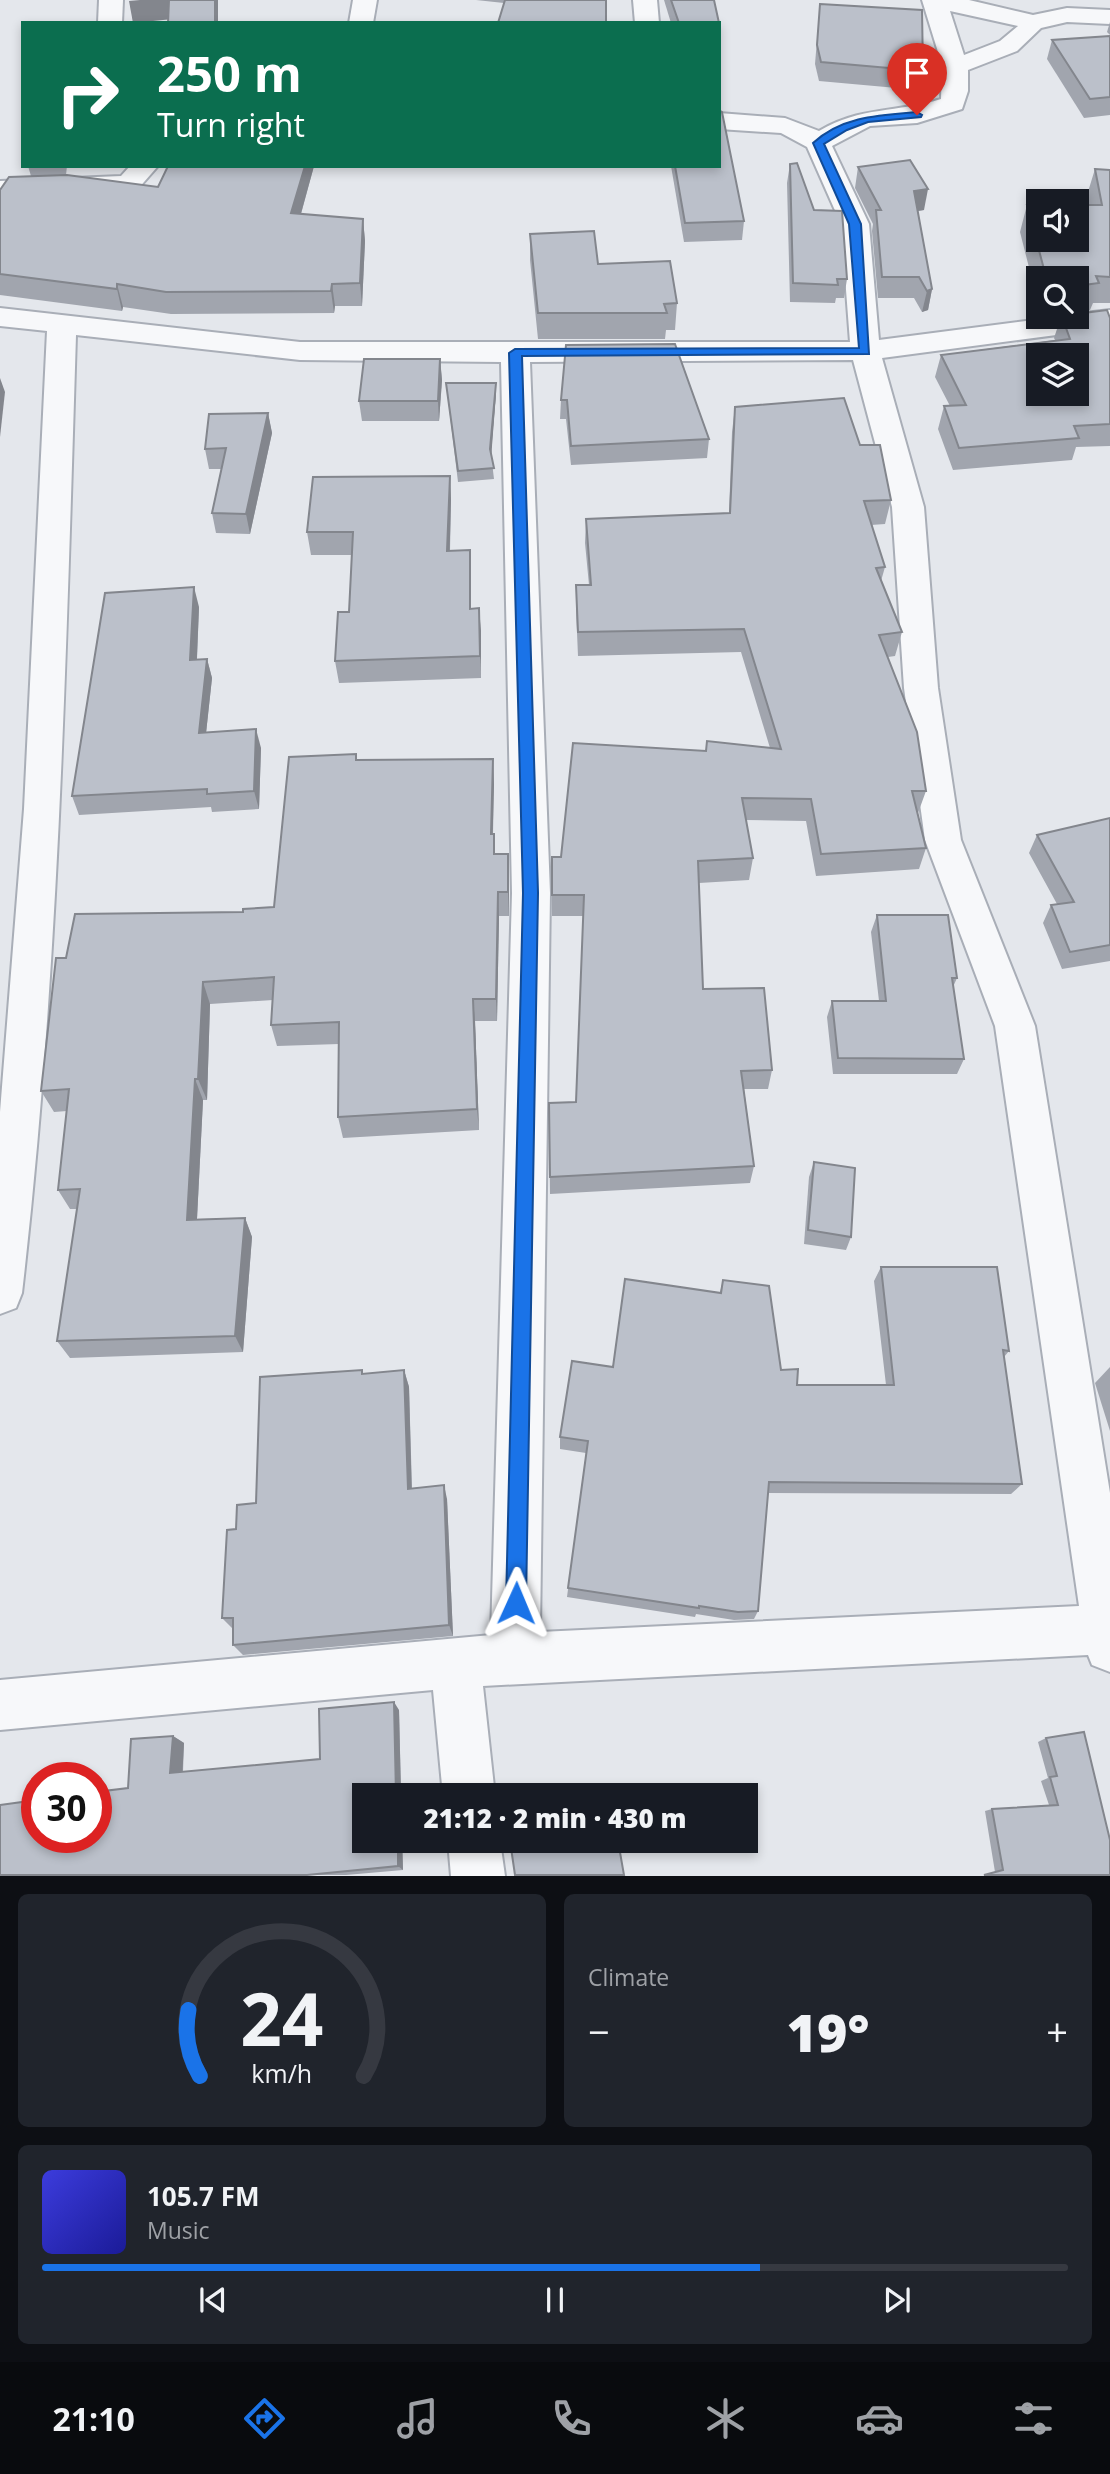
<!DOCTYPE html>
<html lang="en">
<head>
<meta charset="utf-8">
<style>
	:root { --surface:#171b24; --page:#20242c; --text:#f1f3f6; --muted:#9ea1a6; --line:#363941; --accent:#1a73e8 }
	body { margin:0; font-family:"Open Sans",sans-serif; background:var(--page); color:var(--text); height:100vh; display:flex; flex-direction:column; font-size:26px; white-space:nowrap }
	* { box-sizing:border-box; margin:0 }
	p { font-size:23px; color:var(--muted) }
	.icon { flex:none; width:38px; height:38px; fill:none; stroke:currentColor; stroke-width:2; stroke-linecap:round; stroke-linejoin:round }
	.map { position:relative; height:1876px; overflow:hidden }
	.details { display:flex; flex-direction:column; gap:18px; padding:18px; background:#0d0f14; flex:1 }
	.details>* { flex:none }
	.top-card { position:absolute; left:21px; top:21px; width:700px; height:147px; border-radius:0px; box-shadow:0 4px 10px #0003; background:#0b6e4f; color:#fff; overflow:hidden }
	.fabs { position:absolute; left:1026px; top:189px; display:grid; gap:14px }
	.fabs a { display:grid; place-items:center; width:63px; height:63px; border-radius:0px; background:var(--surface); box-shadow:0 4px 10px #0003; font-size:35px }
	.speed { position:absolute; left:21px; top:1762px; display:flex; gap:14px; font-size:35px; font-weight:700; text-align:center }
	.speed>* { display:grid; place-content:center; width:91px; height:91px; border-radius:50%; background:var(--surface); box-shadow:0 4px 10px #0003; line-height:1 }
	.speed .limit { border:10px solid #d22; background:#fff; color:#111 }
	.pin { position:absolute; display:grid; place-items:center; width:60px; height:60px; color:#fff; margin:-72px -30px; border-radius:50% 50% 50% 0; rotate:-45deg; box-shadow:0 0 7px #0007 }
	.pin .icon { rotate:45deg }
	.me { position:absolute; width:77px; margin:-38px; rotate:1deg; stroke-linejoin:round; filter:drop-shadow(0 0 5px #0008) }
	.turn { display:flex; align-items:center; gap:24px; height:147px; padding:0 21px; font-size:32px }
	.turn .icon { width:91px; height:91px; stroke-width:2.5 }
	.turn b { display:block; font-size:49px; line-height:60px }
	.big { font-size:52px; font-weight:800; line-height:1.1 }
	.details .widget { flex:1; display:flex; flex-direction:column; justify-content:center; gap:10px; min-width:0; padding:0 24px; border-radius:10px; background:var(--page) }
	.details .dial { align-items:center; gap:0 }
	.dial svg { height:182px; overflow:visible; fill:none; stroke:var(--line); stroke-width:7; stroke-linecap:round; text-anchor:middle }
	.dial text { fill:var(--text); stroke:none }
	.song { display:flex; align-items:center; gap:21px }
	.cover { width:84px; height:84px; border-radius:10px; background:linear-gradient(135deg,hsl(240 70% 55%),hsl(240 70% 35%)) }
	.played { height:7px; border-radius:4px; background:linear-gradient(90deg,var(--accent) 70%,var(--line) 70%) }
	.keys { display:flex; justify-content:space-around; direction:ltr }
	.heat { display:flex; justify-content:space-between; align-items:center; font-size:38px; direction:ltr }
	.details .tiles { flex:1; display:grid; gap:18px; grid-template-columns:1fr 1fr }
	.widget:last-child { grid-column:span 2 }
	.trip { position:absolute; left:352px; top:1783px; width:406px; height:70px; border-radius:0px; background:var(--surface); box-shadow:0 4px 10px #0003; font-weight:800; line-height:70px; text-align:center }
	.menu { display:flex; height:112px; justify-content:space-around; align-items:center; background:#090b0e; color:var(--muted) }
	.menu .icon { width:49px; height:49px }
	.menu .selected { color:var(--accent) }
	.menu b { font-size:32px; color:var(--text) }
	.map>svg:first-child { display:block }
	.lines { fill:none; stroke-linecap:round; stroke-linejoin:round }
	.minor-casing { stroke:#a9aeb7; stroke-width:4 }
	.minor { fill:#f7f8fa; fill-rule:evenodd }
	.wall { fill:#a1a5ae }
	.shaded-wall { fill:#83868d }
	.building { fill:#bbc0ca; stroke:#83868d; stroke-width:2; fill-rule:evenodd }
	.route { fill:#1a73e8; stroke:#114b97; stroke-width:2 }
</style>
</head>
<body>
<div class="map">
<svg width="1110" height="1876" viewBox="0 0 1110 1876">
	<rect width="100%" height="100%" fill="#e4e7ec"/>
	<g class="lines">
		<defs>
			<g id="minor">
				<polygon points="99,0 123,0 122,23 98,23"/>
				<polygon points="353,0 377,0 373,23 349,23"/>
				<polygon points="633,0 657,0 659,23 635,23"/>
				<path d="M922 0H969L1033 15 1067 8 1110 10V24L1067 22 1041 28 1017 51 968 70V91L962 109 917 123 870 126 832 146 869 224 879 340 1057 317H1076V314L1110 310V328L882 358 924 507 938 688 961 840 1035 1026 1110 1493V1672L1092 1665 1088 1655 483 1686 495 1796H443L433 1690 0 1730V1680L491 1635 512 893 501 362 300 360 76 335C66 655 59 974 22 1293L16 1308 0 1314V1112L24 809 47 331 0 326V308L300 342H850L841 224 807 147 781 133 719 129V113L785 118 819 131C861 106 897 113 941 99L942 65ZM950 11 1018 26 1000 41 964 55ZM853 360 892 507 904 688 925 840 995 1026 1079 1606 540 1632 550 893 530 362Z"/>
				<polygon points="130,166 158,166 137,190 128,192 0,197 0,181 121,176"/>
				<polygon points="448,1841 500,1841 505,1876 451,1876"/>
			</g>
		</defs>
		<use href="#minor" class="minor-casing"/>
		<use href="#minor" class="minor"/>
	</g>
	<g class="wall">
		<polygon points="476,0 606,0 504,3"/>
		<polygon points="664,0 714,0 719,23 671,23"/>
		<polygon points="820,4 923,71 919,90 819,81 815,64"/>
		<polygon points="1110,22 1110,35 1107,32"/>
		<polygon points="1110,36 1110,115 1084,118 1047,59 1052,40"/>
		<polygon points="790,164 847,279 844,298 836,298 835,303 790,302 787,183"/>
		<polygon points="28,166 67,166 66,175 158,187 168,166 314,166 301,214 363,219 365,241 362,306 335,306 334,313 171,314 123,307 122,311 0,295 0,190 31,176"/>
		<polygon points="671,166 719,166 744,221 742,240 684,242"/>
		<polygon points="858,167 924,210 918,211 932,289 928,310 922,312 914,298 878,298 872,231 873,224 855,188"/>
		<polygon points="1095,169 1110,170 1110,303 1093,303 1090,310 1076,311 1076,278 1038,278 1037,299 1020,232 1027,205 1089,205 1087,195"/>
		<polygon points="530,234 598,264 677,303 675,330 666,330 665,339 538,339 530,260"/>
		<polygon points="1061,317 1110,318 1110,446 1076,447 1072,460 953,470 938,429 944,406 950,406 935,377 941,355 1055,340 1054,338"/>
		<polygon points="566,345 709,439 707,458 571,465 566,419 560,419 561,400"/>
		<polygon points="440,359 442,380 439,421 362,421 359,401"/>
		<polygon points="446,383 496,383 496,394 491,454 494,479 458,482"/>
		<polygon points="735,407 860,445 891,500 885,524 871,525 885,567 881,581 902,632 895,656 888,657 926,791 918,813 926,848 919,869 816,876 806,821 746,820 753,858 749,880 699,883 703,989 772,1070 768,1089 744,1089 754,1166 750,1183 550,1194 549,1103 576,1102 583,916 552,916 552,857 561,857 706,751 770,748 741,652 578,656 576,609 576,585 589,585 585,543 586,519 729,513 732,432"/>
		<polygon points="268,413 272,433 250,534 216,533 212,513 222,469 209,469 205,449"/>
		<polygon points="450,476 451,500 450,551 470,550 471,609 479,608 481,678 339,683 335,661 349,612 352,555 311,555 307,532"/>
		<polygon points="199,607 197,659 207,659 212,678 206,733 261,748 259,809 212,812 211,807 79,815 72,796"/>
		<polygon points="356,754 357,760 493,759 494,784 493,834 495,854 509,878 509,916 499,916 497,1021 475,1021 479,1130 343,1138 338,1117 339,1044 277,1046 271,1025 273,1000 210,1004 207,1100 203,1100 197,1219 245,1218 252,1237 243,1352 70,1358 57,1341 77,1209 70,1209 58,1190 67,1111 54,1112 41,1091 66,958 243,912 274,907"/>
		<polygon points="1110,818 1110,961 1062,969 1043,923 1051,905 1057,904 1029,853 1037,835"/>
		<polygon points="877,915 957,978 953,987 964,1059 957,1074 833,1074 827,1017 832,1001 879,1001 871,932"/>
		<polygon points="814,1162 851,1237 846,1250 804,1244 809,1177"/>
		<polygon points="881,1267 1009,1351 1004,1357 1022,1484 1011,1494 768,1493 758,1611 754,1619 734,1620 696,1614 695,1617 567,1597 586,1453 560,1449 560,1437 613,1367 720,1292 723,1280 781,1370 797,1385 886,1385 874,1281"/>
		<polygon points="1110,1367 1110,1431 1095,1383"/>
		<polygon points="362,1370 363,1374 404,1370 409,1387 412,1488 447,1499 453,1636 243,1655 233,1645 233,1629 222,1618 236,1529"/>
		<polygon points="399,1710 403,1870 346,1875 0,1875 128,1788 173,1736 184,1743 183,1772 320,1759"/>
		<polygon points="1046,1738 1110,1840 995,1872 985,1811 992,1809 1049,1805 1041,1781 1048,1778 1038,1742"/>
	</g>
	<g class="shaded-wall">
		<polygon points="140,0 169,0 173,19 133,23 129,1"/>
		<rect x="215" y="0" width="3" height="23"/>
		<polygon points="305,166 314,166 295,235 291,213"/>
		<polygon points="928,189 924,210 910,212 914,191"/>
		<polygon points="363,219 365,241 362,306 360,283"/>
		<polygon points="117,284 123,307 122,311 117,289"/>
		<polygon points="332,284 335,306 334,313 331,291"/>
		<polygon points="1084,285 1076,310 1076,305 1082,288"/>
		<polygon points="932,289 928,310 922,312 927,291"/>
		<polygon points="440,359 442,380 439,421 438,401"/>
		<polygon points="0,378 5,392 0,437"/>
		<polygon points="496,383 496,394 491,459 490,449"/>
		<polygon points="268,413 272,433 250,534 246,514"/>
		<polygon points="450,476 451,500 449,574 447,551"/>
		<polygon points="470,550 471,573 471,631 470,609"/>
		<polygon points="194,587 199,607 196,679 190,660"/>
		<polygon points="479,608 481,631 481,678 480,656"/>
		<polygon points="207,659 212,678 204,752 199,733"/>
		<polygon points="256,729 261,748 259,809 254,791"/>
		<polygon points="493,759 494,784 492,858 491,834"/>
		<polygon points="508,854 509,878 509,916 508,892"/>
		<polygon points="498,892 499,916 497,1021 496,999"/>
		<polygon points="203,982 210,1004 207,1100 198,1079"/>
		<polygon points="473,999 475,1021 479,1130 477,1109"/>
		<polygon points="195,1079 203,1100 196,1238 187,1220"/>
		<polygon points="245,1218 252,1237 243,1352 235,1336"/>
		<polygon points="404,1370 409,1387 412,1503 408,1489"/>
		<polygon points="444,1485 447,1499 453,1636 449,1625"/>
		<polygon points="394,1702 399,1710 401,1796 396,1796"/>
		<polygon points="173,1736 184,1743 182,1780 170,1773"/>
		<polygon points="398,1841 402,1841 403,1870 398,1866"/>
	</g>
	<g class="building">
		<polygon points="169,0 215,0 215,23 168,23"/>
		<polygon points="505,0 606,0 606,23 498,23"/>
		<polygon points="671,0 714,0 719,23 679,23"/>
		<polygon points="820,4 922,10 923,71 821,62 817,45"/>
		<polygon points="1110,36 1110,97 1090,99 1052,40"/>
		<polygon points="719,110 722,112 744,221 685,223 675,166 719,166"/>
		<polygon points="910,160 928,189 914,191 932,289 927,291 919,277 882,277 876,210 881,210 858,167"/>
		<polygon points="797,163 814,210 842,211 847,279 837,279 838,285 793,283 790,164"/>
		<polygon points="168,166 305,166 291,213 363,219 360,283 332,284 331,291 166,292 117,284 117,289 0,274 0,190 9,177 67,175 158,187"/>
		<polygon points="1095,169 1110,170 1110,277 1096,276 1099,283 1084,285 1082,288 1076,288 1076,278 1050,278 1048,273 1045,273 1027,205 1038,205 1038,240 1076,240 1076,205 1102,205"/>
		<polygon points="594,231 598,264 670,261 677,303 664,304 667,313 538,313 530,234"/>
		<path d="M1107 310 1110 318V424L1074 426 1079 438 959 448 944 406 966 405 941 355 1070 339 1062 317H1076V314ZM1038 355H1076V394H1038Z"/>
		<polygon points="675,344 709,439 571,446 567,400 561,400 566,345"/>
		<polygon points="364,359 440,359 438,401 359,401"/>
		<polygon points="446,383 496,383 490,449 494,468 458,471"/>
		<polygon points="844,398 860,445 880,445 891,500 864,501 885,567 876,568 902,632 879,635 917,732 926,791 912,791 926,848 821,854 811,799 742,798 753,858 698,861 703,989 764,988 772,1070 741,1071 754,1166 550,1177 549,1103 576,1102 584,895 552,895 552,857 561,857 573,743 706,751 707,741 781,749 744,629 578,632 576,585 591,585 586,519 730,513 735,407"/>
		<polygon points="268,413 246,514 212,513 226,448 205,449 209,414"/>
		<polygon points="450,476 447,551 470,550 470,609 479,608 480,656 335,661 338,612 349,612 353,532 307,532 313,477"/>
		<polygon points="194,587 190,660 207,659 199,733 256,729 254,791 207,794 207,789 72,796 105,593"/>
		<polygon points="356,754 356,760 493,759 491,834 494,834 494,854 508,854 508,892 498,892 496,999 473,999 477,1109 338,1117 339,1022 271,1025 274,977 203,982 198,1079 195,1079 187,1220 245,1218 235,1336 57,1341 80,1189 58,1190 69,1089 41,1091 56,958 66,958 75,914 243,912 243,909 274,907 289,757"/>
		<polygon points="1110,818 1110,945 1070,952 1051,905 1074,902 1037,835"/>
		<polygon points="877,915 948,915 957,978 952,978 964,1059 838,1058 832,1001 886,1001"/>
		<polygon points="814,1162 855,1168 851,1237 808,1230"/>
		<polygon points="881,1267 997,1267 1009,1351 1003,1350 1022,1484 769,1482 758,1611 738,1612 699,1606 699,1608 568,1588 588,1441 560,1437 572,1361 613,1367 625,1279 721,1293 723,1280 769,1286 781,1370 798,1369 797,1385 894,1385"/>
		<polygon points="362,1370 362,1374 404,1370 408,1489 444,1485 449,1625 233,1645 233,1618 222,1618 227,1530 236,1529 237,1505 256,1503 260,1377"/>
		<polygon points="394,1702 396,1796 364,1796 364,1841 398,1841 398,1866 307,1875 0,1875 0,1805 37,1800 37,1838 96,1838 96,1792 128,1788 131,1739 173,1736 170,1773 320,1759 319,1709"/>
		<polygon points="1084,1732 1110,1840 1110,1875 984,1875 1003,1870 992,1809 1058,1805 1050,1777 1057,1776 1046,1738"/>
		<polygon points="510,1841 618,1841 624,1875 515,1875"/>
	</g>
	<path class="route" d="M917 112 922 115 921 117 868 122 847 130 824 144 861 224 869 354 522 356 538 893 526 1603 523 1611 516 1613 509 1611 506 1603 523 893 509 353 515 349 859 348 849 224 813 143C842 116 880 115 917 112Z"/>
</svg>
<div class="fabs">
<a><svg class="icon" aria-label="sound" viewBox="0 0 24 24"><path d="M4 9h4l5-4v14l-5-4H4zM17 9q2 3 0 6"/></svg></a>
<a><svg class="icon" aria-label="search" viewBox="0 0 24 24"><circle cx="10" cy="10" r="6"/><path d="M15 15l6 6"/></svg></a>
<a><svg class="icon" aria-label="layers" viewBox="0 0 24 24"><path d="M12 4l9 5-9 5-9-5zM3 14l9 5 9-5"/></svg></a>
</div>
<div class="speed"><div class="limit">30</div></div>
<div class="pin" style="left:917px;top:115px;background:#d93025"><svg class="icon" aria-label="arrive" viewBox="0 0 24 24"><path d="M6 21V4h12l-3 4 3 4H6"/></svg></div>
<svg class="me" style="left:516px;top:1603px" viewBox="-20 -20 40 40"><path d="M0-17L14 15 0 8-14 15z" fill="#1a73e8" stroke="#fff" stroke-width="4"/></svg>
<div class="trip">21:12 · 2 min · 430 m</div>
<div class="top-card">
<div class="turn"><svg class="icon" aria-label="right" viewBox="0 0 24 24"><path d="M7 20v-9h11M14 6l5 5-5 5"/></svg><div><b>250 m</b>Turn right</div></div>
</div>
</div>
<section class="details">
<div class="tiles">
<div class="widget dial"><svg viewBox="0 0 100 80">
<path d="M14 69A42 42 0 1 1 86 69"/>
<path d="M14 69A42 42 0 0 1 9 40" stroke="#1a73e8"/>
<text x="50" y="56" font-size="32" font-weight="700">24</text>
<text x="50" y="72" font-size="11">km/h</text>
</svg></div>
<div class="widget"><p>Climate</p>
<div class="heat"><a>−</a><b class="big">19°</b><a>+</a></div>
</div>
<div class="widget">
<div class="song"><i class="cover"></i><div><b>105.7 FM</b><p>Music</p></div></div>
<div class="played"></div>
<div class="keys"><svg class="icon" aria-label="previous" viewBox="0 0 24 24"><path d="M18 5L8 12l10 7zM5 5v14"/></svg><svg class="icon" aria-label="pause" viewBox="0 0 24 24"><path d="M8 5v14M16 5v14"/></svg><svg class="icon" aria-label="next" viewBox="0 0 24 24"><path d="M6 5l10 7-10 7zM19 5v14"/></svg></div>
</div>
</div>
</section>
<nav class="menu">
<b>21:10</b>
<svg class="icon selected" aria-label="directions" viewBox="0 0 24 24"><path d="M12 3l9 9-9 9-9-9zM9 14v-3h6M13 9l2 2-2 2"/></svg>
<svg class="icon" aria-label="music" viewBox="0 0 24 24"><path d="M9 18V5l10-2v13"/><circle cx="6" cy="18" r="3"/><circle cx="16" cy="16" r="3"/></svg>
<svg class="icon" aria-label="phone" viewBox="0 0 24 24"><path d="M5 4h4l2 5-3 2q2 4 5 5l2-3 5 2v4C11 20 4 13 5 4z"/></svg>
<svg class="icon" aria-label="climate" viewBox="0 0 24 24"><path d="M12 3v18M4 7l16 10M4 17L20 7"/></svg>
<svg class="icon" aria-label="car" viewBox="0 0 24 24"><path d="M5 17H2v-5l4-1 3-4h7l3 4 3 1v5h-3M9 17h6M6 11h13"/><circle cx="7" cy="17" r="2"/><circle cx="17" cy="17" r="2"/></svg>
<svg class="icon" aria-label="filters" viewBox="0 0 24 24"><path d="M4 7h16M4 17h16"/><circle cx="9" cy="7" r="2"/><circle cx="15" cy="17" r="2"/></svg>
</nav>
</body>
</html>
